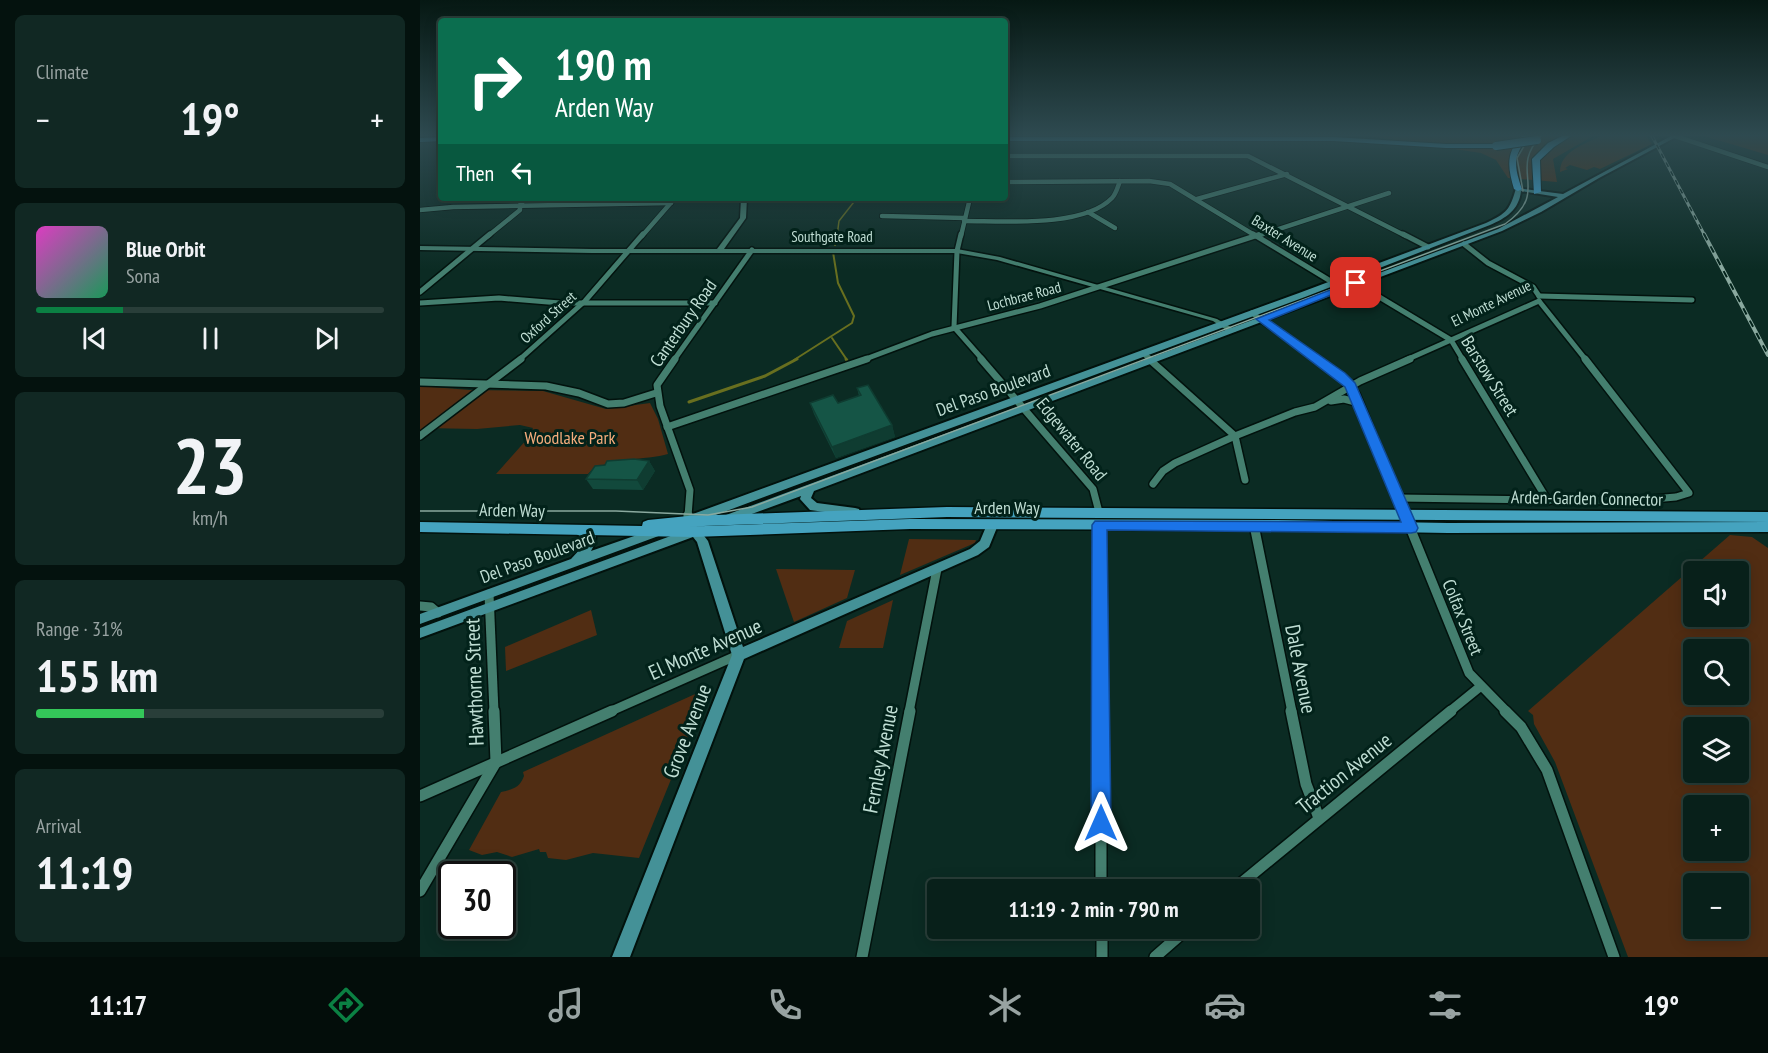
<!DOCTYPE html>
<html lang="en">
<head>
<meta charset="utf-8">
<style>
	:root { --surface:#08201a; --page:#112823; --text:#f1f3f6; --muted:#98a3a2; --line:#293e39; --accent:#0b8043 }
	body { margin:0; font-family:"PT Sans Narrow",sans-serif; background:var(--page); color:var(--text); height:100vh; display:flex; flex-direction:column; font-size:22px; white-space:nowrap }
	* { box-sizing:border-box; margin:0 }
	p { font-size:20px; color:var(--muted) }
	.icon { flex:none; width:33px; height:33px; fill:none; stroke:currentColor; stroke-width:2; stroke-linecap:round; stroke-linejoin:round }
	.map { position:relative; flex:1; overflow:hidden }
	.panel { display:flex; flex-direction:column; gap:15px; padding:15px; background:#04120e; width:420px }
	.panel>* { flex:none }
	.top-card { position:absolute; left:18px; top:18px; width:570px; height:183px; border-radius:6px; box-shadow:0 3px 15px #0003,0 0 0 2px var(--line); background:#0b6e4f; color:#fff; overflow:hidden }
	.controls { position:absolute; left:1263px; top:561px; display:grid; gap:12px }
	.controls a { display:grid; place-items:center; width:66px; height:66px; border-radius:6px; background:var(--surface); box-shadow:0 3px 15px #0003,0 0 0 2px var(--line); font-size:30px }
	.speed { position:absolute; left:18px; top:861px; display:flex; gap:12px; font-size:30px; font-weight:700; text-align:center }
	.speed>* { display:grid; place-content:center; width:78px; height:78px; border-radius:50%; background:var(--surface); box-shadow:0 3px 15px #0003,0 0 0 2px var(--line); line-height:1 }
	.speed .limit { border:3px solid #111; border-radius:9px; background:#fff; color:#111 }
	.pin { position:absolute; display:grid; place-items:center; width:51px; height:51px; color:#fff; margin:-26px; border-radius:12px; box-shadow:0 3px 9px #0006 }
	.me { position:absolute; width:66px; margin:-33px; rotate:0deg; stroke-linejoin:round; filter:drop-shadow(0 0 4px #0008) }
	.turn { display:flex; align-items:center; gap:21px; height:126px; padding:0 18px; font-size:27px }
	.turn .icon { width:78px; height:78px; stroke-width:2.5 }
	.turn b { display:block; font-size:42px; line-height:51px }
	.then { display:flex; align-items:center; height:57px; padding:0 18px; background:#0003; gap:12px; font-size:22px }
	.big { font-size:45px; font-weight:800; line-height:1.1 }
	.panel .widget { flex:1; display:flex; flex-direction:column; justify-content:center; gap:9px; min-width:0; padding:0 21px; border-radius:9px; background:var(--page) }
	.panel .dial { align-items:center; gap:0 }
	.dial b { font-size:78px; line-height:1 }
	.song { display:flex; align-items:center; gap:18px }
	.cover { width:72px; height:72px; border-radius:9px; background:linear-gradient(135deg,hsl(310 70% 55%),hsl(150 70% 35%)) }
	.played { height:6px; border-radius:3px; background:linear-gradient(90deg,var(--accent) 25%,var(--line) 25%) }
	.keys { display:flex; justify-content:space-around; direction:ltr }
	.heat { display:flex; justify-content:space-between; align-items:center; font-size:33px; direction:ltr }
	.charge { height:9px; border-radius:4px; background:linear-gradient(90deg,#34c759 31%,var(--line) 0) }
	.trip { position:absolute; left:507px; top:879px; width:333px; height:60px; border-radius:6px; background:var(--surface); box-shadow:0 3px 15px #0003,0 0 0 2px var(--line); font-weight:800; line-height:60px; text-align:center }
	.tabs { display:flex; height:96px; justify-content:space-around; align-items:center; background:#030d0a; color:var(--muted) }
	.tabs .icon { width:42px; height:42px }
	.tabs .selected { color:var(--accent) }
	.tabs b { font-size:27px; color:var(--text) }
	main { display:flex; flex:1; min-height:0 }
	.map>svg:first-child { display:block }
	.green { fill:#512d13; fill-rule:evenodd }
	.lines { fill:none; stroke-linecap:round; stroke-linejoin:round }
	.stream-far2 { stroke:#686f1f; stroke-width:1.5 }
	.stream-far1 { stroke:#686f1f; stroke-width:2 }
	.stream { stroke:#686f1f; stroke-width:3 }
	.minor-far4-casing { stroke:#02120d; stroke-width:6 }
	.minor-far3-casing { stroke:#02120d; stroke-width:8 }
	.minor-far2-casing { stroke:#02120d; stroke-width:10 }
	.minor-far1-casing { stroke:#02120d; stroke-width:12 }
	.minor-casing { stroke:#02120d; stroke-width:14 }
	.tertiary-casing { stroke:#02120d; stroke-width:3 }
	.secondary-casing { stroke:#02120d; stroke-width:4 }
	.primary-casing { stroke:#02120d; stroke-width:3 }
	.motorway-casing { stroke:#02120d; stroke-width:2 }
	.minor-far4 { stroke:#447f6f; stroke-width:4.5 }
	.minor-far3 { stroke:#447f6f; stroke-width:5 }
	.minor-far2 { stroke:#447f6f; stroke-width:7 }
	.minor-far1 { stroke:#447f6f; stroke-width:9 }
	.minor { stroke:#447f6f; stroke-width:11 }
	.tertiary { fill:#447f6f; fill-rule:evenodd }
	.secondary { fill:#449197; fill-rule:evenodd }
	.primary { fill:#45a3bf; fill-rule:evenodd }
	.motorway { fill:#45bbf4; fill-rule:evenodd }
	.tram { stroke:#8aa99f; stroke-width:1.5 }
	.rail-far1-casing { stroke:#8aa99f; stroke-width:3 }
	.rail-casing { stroke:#8aa99f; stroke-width:4 }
	.rail-far1 { stroke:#02221a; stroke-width:1.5; stroke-dasharray:5; stroke-linecap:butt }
	.rail { stroke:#02221a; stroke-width:2; stroke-dasharray:7; stroke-linecap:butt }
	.motorway-bridge-casing { stroke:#02120d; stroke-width:10; stroke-linecap:butt }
	.motorway-bridge { stroke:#45bbf4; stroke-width:8 }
	.wall { fill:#12493c }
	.shaded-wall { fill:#0f3c31 }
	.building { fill:#155546; stroke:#0f3c31; stroke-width:1.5 }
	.route { fill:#1a73e8; stroke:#114b97; stroke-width:1.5 }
	.labels { text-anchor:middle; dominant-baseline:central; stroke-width:6; stroke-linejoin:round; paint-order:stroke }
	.far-street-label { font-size:15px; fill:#bfddd3; stroke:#02221a }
	.street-label { font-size:18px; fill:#bfddd3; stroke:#02221a }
	.park-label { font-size:18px; fill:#f4ac7c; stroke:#02221a }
	.near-street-label { font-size:21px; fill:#bfddd3; stroke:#02221a }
</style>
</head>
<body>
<main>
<section class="panel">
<div class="widget"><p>Climate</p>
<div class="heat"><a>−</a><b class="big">19°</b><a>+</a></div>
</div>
<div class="widget">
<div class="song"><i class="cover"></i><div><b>Blue Orbit</b><p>Sona</p></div></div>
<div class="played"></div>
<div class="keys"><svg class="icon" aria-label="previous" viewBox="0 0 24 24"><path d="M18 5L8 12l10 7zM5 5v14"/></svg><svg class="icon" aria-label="pause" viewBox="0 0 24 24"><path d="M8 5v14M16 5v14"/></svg><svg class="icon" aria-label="next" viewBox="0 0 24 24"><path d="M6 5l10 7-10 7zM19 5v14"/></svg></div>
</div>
<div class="widget dial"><b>23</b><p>km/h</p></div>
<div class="widget"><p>Range · 31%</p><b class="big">155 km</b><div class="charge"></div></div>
<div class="widget"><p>Arrival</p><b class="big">11:19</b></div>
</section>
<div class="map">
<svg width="1348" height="957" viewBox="0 0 1348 957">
	<rect width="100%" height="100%" fill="#0b2b23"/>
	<g class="green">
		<polygon points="947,136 1173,136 1133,159 1137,182 1088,178 1076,160 1061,153"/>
		<path d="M1181 136H1226L1232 144 1180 169 1174 167 1167 170 1150 165 1145 168 1148 169 1140 172C1140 151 1165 144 1181 136Z"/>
		<polygon points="1284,136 1348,136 1348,155"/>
		<path d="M0 386 50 390 123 391 186 409 230 403 238 419 248 454C229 460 180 458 168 474H76L108 438 113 428 100 425 57 429 3 428 0 431Z"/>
		<path d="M1310 535 1332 537 1348 548V957H1208L1135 762 1114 724 1113 715 1108 711ZM1274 572H1318V616H1274ZM1274 650H1318V694H1274ZM1274 728H1318V772H1274ZM1274 806H1318V850H1274ZM1274 884H1318V928H1274Z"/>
		<polygon points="489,539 556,540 555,543 480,575"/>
		<polygon points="356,569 435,570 427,598 374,622"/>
		<polygon points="473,600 463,648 419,648 427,621"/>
		<polygon points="171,610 177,635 86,671 85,647"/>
		<path d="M284 690 287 691 219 858 173 853 146 860 128 858 126 852H120L119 849 92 857 77 852 62 855 49 850 81 792C92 789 99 789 104 776L103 772Z"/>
	</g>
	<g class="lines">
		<polyline class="stream-far2" points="417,236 419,221 437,198"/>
		<g class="stream-far1">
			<polyline points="415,245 417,234"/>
			<polyline points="412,338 427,360"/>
			<polyline points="374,360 432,323 434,316 418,283 413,252"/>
		</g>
		<g class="stream">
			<polyline points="426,359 428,362"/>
			<polyline points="269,402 345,376 377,359"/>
		</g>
		<defs>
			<g id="minor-far4">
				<polyline points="1255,136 1348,167"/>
				<polyline points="585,156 828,156 986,236"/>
				<polyline points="585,182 729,181 750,184 836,236"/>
				<polyline points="777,199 867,174"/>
				<polyline points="0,210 33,207 251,203"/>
				<polyline points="668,212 695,228"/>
				<polyline points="462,216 545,218"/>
				<path d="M544 221C583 221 663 228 692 198 696 194 698 186 700 181"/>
				<polyline points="68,236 100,210 100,205 106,198"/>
				<polyline points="222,236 255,198"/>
				<polyline points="541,236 550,198"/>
				<polyline points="837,236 969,193"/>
			</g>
			<g id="minor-far3">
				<polyline points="541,234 537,251 534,327 563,360"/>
				<polyline points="833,234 922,288"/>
				<polyline points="983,234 1008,247"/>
				<polyline points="1044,244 1068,263 1113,287 1119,296"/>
				<polyline points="926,277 1031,340 1043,360"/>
				<polyline points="0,292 70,234"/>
				<polyline points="1119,296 1272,300"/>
				<polyline points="1119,301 1166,360"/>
				<polyline points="0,303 79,298 140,303 295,303"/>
				<polyline points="832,313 898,360"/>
				<polyline points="723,353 731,360"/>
				<polyline points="99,360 165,301 223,234"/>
				<polyline points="254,360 332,250"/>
				<polyline points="443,360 512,334 620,306 841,234"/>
				<polyline points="986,360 1119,301"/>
			</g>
			<g id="minor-far2">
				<polyline points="255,359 237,385 240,406 270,490 268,516"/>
				<polyline points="561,359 673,489 679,512"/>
				<polyline points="729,359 815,436 825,480"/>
				<polyline points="896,359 920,376 936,394 986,516"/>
				<polyline points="1042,359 1128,501"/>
				<polyline points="0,382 126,386 159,393 188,404 204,403 236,393"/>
				<polyline points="911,401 924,399 939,403"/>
				<polyline points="247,427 447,359"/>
				<polyline points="0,436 101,359"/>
				<polyline points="733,484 743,471 755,463 815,436 875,412 895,407 940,381 990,359"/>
				<polyline points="978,498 1209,501 1256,497 1269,493 1165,359"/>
			</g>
			<g id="minor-far1">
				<polyline points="985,515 1049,673 1087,712"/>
				<polyline points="268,521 268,515"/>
				<polyline points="680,525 681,712"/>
				<polyline points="834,525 872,712"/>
				<polyline points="69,594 74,712"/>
				<polyline points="0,606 11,607 18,613"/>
				<polyline points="189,712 318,655"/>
				<polyline points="489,712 517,569"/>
				<polyline points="1029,712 1061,686"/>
			</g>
			<g id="minor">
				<polyline points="681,711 681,890"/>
				<polyline points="871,711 886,784 899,818"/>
				<polyline points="1085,711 1101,727 1127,770 1194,957"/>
				<polyline points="0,796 192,711"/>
				<polyline points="813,890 1031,711"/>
				<polyline points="0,891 76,762 74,711"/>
				<polyline points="682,928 682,957"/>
				<polyline points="442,957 490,711"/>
				<polyline points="735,957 768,928"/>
			</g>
			<polygon id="tertiary" points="321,198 327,198 326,218 304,249 537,249 580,257 797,319 816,330 815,332 809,332 793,321 577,260 537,253 172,253 0,250 0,246 172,249 297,249 320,218"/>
			<g id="secondary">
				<path d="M1251 136H1258L1179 178 1121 212 1082 231 394 491 391 498 397 503 435 508 439 509 440 512 439 515 435 516 390 510 380 499 381 496 310 522 306 521 304 518 306 515 1078 229 1138 197 1101 191C1099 210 1086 218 1070 225L885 297 274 523 288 541 323 647 550 549 560 541 568 522H576L578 525 569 547 558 555 324 659 210 957H192L312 655 277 542 273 537 0 638V628L267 530 266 525 262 524 260 521 262 518 879 293 1066 223C1087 213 1090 210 1096 188L1143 194Z"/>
				<path d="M159 526C176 532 180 534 171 551L240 527 244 528 246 531 244 534 0 624V614L151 559 162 547 165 539 155 533 153 530 155 527Z"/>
			</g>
			<polygon id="primary" points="527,507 1348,512 1348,522 527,517 257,527 490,519 857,520 1028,523 1348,522 1348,532 1028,533 857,530 490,529 273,537 0,532 0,522 222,526 223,522 228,520 268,516"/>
			<g id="motorway">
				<path d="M1102 136H1110C1092 155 1094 166 1102 189L1098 191 1094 189C1088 169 1085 152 1102 136Z"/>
				<polygon points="1142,136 1151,136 1134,147 1120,160 1121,192 1114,194 1112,159 1128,143"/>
				<polygon points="21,137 21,141 0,142 0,138"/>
				<polygon points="585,137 914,137 1026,144 1076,144 1080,146 1076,148 1026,148 914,141 585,141"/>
			</g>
		</defs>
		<use href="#minor-far4" class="minor-far4-casing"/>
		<use href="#minor-far3" class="minor-far3-casing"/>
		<use href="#minor-far2" class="minor-far2-casing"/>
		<use href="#minor-far1" class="minor-far1-casing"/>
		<use href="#minor" class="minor-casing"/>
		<use href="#tertiary" class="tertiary-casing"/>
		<use href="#secondary" class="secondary-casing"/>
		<use href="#primary" class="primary-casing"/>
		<use href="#motorway" class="motorway-casing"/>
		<use href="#minor-far4" class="minor-far4"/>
		<use href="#minor-far3" class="minor-far3"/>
		<use href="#minor-far2" class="minor-far2"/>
		<use href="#minor-far1" class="minor-far1"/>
		<use href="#minor" class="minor"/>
		<use href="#tertiary" class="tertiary"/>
		<use href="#secondary" class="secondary"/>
		<use href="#primary" class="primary"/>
		<use href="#motorway" class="motorway"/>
		<g class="tram">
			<polyline points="1103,191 1097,158 1107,141"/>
			<path d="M0 511H196L288 515 332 507 1085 224C1132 191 1087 171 1121 136"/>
		</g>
		<defs>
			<polyline id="rail-far1" points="1232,136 1285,236"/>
			<polyline id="rail" points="1284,234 1348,355"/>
		</defs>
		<use href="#rail-far1" class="rail-far1-casing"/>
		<use href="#rail" class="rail-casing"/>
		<use href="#rail-far1" class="rail-far1"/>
		<use href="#rail" class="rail"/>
		<defs>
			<polyline id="motorway-bridge" points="1076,146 1117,140"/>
		</defs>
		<use href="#motorway-bridge" class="motorway-bridge-casing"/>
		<use href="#motorway-bridge" class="motorway-bridge"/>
	</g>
	<g class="wall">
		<polygon points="437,388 472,425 475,437 416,458 394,414 390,403 418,403 439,396"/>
		<polygon points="229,461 235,471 223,490 173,489 166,479"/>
	</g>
	<g class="shaded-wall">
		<polygon points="472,425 475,437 416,458 412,447"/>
		<polygon points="229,461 235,471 223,490 217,480"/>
	</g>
	<g class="building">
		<polygon points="448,385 472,425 412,447 390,403 413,395 418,403 441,395 437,388"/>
		<polygon points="214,459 229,461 217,480 166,479 175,466 185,465 187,461"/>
	</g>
	<linearGradient id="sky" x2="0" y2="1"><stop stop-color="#061813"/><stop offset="0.5" stop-color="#2e4a50"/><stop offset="1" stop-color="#2e4a50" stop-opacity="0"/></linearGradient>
	<rect width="1348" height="270" fill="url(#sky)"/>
	<polygon class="route" points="933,281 941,283 849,320 925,373 935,383 998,528 996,532 991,533 687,530 691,823 688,830 681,833 674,830 671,823 672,525 675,521 981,522 925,387 836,319"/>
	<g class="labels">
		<g class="far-street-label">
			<text x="412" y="236">Southgate Road</text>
			<text transform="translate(865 238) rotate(32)">Baxter Avenue</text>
			<text transform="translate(604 296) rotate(-15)">Lochbrae Road</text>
			<text transform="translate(1071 303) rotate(-26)">El Monte Avenue</text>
			<text transform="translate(128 317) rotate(-42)">Oxford Street</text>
		</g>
		<g class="street-label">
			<text transform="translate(263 323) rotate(-55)">Canterbury Road</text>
			<text transform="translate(1070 376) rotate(58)">Barstow Street</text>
			<text transform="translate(573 390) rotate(-20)">Del Paso Boulevard</text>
			<text transform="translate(652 439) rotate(51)">Edgewater Road</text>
			<text transform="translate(1167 498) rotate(1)">Arden-Garden Connector</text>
			<text x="587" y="507">Arden Way</text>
			<text transform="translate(92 510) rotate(1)">Arden Way</text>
			<text transform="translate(117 557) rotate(-20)">Del Paso Boulevard</text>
			<text transform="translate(1043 617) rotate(68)">Colfax Street</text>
		</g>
		<g class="park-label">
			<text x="150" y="437">Woodlake Park</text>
		</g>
		<g class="near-street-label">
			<text transform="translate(285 649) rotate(-24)">El Monte Avenue</text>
			<text transform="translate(881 669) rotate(79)">Dale Avenue</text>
			<text transform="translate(54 682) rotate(-92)">Hawthorne Street</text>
			<text transform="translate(267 731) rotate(-69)">Grove Avenue</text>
			<text transform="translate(460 759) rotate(-79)">Fernley Avenue</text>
			<text transform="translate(924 773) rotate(-39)">Traction Avenue</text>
		</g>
	</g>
</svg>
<div class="controls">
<a><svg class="icon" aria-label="sound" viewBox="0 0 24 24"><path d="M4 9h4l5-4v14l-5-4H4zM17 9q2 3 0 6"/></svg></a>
<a><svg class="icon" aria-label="search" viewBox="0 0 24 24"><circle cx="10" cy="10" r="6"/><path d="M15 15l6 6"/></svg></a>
<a><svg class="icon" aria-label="layers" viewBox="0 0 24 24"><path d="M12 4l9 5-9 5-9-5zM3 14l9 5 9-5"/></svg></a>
<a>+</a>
<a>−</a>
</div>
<div class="speed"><div class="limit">30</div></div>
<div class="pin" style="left:936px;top:283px;background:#d93025"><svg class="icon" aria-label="arrive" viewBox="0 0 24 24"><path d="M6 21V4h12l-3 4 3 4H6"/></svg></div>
<svg class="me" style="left:681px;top:823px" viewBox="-20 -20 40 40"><path d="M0-17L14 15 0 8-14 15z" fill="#1a73e8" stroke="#fff" stroke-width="4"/></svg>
<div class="trip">11:19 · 2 min · 790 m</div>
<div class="top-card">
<div class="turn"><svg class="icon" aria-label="right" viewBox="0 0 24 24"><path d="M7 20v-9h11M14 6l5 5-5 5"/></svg><div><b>190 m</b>Arden Way</div></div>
<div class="then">Then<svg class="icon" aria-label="left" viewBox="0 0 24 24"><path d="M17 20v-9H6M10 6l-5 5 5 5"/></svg></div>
</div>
</div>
</main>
<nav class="tabs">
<b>11:17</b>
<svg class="icon selected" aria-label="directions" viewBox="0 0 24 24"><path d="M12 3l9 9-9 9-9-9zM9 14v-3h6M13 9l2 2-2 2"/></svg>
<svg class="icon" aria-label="music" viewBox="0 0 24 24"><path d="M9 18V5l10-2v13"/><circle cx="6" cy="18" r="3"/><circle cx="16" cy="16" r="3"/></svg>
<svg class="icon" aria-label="phone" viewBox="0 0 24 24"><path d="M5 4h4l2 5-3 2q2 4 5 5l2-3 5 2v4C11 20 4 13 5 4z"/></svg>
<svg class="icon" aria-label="climate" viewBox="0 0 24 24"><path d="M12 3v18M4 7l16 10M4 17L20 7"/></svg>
<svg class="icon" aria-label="car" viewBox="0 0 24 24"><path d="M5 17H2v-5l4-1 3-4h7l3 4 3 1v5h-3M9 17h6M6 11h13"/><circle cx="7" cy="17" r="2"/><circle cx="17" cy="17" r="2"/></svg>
<svg class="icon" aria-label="filters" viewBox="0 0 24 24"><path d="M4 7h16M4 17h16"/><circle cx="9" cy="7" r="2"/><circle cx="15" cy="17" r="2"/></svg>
<b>19°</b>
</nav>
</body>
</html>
